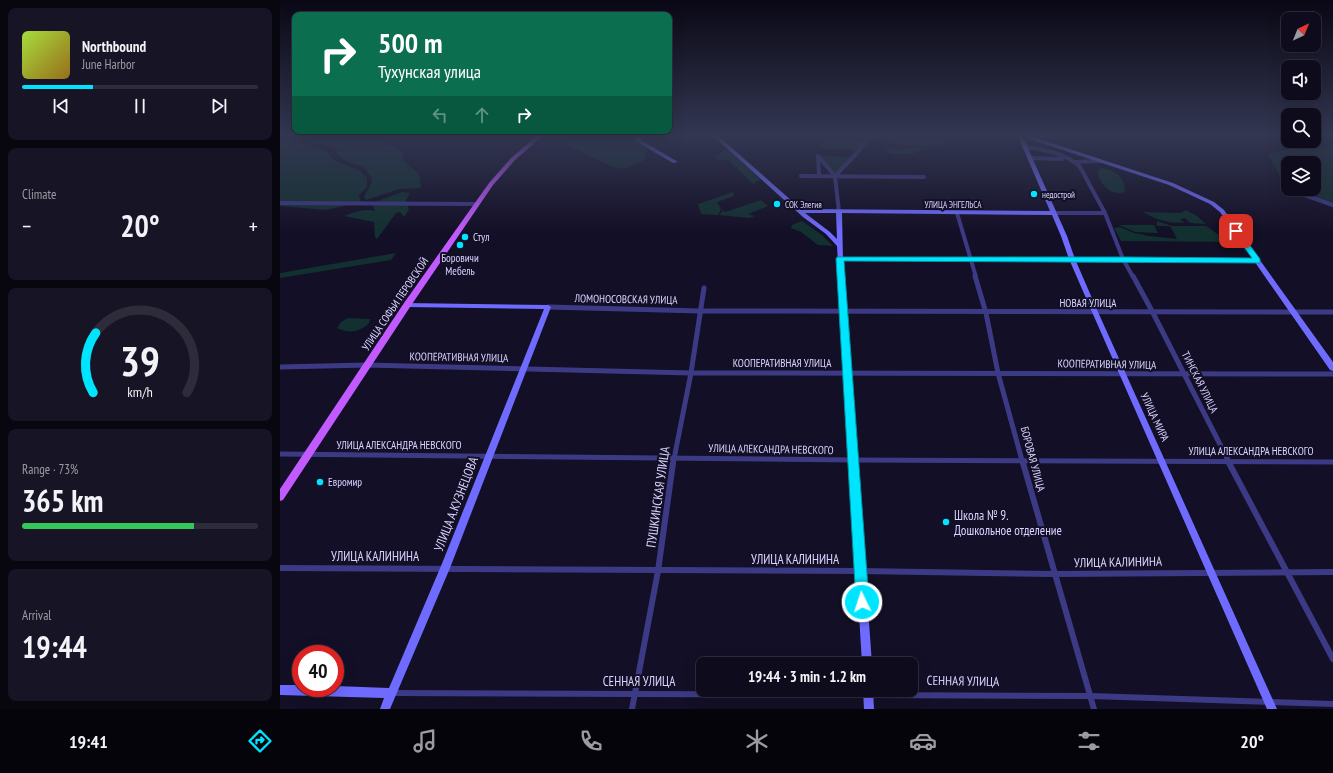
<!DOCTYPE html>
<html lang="en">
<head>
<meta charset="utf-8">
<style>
	:root { --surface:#0e0b1c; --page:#171425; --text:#f1f3f6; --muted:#9b9ba3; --line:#2e2b3b; --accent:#00e5ff }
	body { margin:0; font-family:"PT Sans Narrow",sans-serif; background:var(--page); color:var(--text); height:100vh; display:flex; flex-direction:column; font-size:15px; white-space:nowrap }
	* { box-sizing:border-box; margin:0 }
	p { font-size:13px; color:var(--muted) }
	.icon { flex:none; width:22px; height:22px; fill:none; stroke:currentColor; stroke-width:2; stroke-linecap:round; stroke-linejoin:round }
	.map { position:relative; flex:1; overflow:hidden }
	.drawer { display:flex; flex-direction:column; gap:8px; padding:8px; background:#08060f; width:280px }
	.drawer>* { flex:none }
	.top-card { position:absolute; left:12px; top:12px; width:380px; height:122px; border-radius:8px; box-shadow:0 4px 16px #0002,0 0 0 1px var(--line); background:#0b6e4f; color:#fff; overflow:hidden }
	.needle { width:26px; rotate:43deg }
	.fabs { position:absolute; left:1001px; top:12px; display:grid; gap:8px }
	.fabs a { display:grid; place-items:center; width:40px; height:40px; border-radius:8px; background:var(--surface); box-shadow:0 4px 16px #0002,0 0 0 1px var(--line); font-size:20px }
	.speed { position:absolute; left:12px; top:645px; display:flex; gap:8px; font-size:20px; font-weight:700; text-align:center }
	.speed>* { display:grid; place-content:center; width:52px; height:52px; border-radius:50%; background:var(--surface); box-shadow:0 4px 16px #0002,0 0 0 1px var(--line); line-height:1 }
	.speed .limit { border:6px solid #d22; background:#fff; color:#111 }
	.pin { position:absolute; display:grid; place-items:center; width:34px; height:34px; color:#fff; margin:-17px; border-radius:8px; box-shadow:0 2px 6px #0006 }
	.me { position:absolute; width:44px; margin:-22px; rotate:356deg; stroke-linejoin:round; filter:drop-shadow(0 0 3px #0008) }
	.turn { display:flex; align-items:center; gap:14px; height:84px; padding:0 20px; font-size:18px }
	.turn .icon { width:52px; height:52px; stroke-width:2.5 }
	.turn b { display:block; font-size:28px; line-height:34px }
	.lanes { display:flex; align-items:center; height:38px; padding:0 20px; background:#0003; justify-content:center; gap:20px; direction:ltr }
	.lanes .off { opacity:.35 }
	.big { font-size:30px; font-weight:800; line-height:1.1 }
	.drawer .tile { flex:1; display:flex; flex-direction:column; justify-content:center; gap:6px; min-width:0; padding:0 14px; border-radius:8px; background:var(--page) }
	.drawer .dial { align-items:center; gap:0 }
	.dial svg { height:104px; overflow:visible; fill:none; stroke:var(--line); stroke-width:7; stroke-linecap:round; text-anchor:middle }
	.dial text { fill:var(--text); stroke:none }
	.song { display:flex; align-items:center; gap:12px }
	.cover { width:48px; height:48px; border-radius:6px; background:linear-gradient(135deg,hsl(80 70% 55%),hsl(40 70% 35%)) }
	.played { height:4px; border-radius:2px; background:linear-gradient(90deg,var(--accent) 30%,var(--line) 30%) }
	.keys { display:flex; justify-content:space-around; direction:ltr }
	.heat { display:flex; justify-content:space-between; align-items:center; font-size:22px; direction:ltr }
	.charge { height:6px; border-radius:3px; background:linear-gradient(90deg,#34c759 73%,var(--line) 0) }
	.trip { position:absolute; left:416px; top:657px; width:222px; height:40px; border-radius:8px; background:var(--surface); box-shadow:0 4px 16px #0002,0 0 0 1px var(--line); font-weight:800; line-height:40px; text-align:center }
	.tabs { display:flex; height:64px; justify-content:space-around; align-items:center; background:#06040b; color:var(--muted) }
	.tabs .icon { width:28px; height:28px }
	.tabs .on { color:var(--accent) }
	.tabs b { font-size:18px; color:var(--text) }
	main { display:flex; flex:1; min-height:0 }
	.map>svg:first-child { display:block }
	.green { fill:#12302f; fill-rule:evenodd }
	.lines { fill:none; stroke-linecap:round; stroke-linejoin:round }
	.street-far2 { stroke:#3d3a85; stroke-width:4 }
	.street-far1 { stroke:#3d3a85; stroke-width:5 }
	.street { stroke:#3d3a85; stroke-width:6 }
	.secondary { fill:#6f6bff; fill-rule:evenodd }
	.primary { fill:#c25bff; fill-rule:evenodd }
	.route { fill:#00e5ff; stroke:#0095a6 }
	.poi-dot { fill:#00e5ff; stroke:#130f26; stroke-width:1.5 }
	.labels { text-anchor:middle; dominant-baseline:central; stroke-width:4; stroke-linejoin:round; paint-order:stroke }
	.far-poi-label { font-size:9px; fill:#d9d4ff; stroke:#130f26; text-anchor:start }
	.far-street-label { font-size:9px; fill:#d9d4ff; stroke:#130f26 }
	.poi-label { font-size:11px; fill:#d9d4ff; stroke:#130f26; text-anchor:start }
	.street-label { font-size:11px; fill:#d9d4ff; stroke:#130f26 }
	.near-street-label { font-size:13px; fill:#d9d4ff; stroke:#130f26 }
	.near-poi-label { font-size:13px; fill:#d9d4ff; stroke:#130f26; text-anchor:start }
</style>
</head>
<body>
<main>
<section class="drawer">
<div class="tile">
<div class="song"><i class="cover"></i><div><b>Northbound</b><p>June Harbor</p></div></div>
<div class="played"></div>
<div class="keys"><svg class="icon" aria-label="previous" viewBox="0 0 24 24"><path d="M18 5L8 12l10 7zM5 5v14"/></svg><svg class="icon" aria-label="pause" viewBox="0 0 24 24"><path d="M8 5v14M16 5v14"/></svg><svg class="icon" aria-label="next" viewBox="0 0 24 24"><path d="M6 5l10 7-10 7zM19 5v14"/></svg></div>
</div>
<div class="tile"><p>Climate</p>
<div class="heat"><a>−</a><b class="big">20°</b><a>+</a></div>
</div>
<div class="tile dial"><svg viewBox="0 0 100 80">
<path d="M14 69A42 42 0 1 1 86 69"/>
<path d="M14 69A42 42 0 0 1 16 23" stroke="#00e5ff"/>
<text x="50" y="56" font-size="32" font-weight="700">39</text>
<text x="50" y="72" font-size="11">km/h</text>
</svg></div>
<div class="tile"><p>Range · 73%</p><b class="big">365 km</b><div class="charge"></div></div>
<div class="tile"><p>Arrival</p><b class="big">19:44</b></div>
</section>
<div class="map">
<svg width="1053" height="709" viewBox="0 0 1053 709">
	<rect width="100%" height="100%" fill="#130f26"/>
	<g class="green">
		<path d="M0 134H17C27 149 32 145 46 151 49 153 50 156 52 158 57 163 72 167 78 170 82 171 84 176 87 178V187L79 195 81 202 46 210 0 206Z"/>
		<path d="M23 134H92C99 144 114 144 124 154L123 160 139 174 141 188 119 189 86 200 84 197 92 182 91 177 84 167 70 163 59 156 56 149 52 146 42 144 29 145Z"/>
		<polygon points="295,134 356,134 354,137 356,141 367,150 364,160 344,169 331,166 286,145"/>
		<polygon points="545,135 566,135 568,137 569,142 570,140 580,141 582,145 574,152 569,149 541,149 541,142 544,142 543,136"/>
		<path d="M605 140 665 141V144C646 148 625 145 605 143Z"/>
		<path d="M1053 145V207L1007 189 988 154 1010 149 1048 147ZM1008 163H1034V189H1008Z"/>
		<polygon points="604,147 617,149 645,147 649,148 631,154 611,154"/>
		<polygon points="446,148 480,179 473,184 447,159 440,161 434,158"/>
		<polygon points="540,156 570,157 558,173 553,172"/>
		<path d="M821 168C833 169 845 177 845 191L842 193C828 194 820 184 817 171Z"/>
		<path d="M122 192 130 193 126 200C128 210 132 206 124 217L120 212 116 213 97 239 95 237 94 222 64 216C74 213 84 208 95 211L93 206 95 202Z"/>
		<polygon points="453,192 454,196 437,202 441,209 438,215 421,214 418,204"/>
		<polygon points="481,200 488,206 468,214 475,216 469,218 439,215 443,210 445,212"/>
		<path d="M906 210 917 216 926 224 910 223 905 218 900 219 904 223C889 223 875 220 863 212L901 213Z"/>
		<polygon points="522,221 542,235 553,246 538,245 521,232 511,228 512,225"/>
		<polygon points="877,221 892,226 926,226 936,233 956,242 841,241 834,228 840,227 854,233 861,234 868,236 897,239 890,226 877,226"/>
		<polygon points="839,225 874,225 878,233 855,232"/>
		<polygon points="116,253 111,260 0,278 0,273"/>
		<path d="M68 318 90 319 89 323C80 332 69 334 57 328L61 322Z"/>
	</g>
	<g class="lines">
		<g class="street-far2">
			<path d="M744 147C763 149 786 153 800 167L825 213 843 259 853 277"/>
			<polyline points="538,156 555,176 577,153 589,137 605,134"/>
			<polyline points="538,156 539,175"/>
			<polyline points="749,158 782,159"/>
			<polyline points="795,162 820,161"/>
			<polyline points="521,176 644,177"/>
			<polyline points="555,176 559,212"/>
			<polyline points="1016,192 1053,205"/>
			<polyline points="0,203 197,204"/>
			<polyline points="677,213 696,277"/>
			<polyline points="774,213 825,213"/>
			<polyline points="560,259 843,259 977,261"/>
		</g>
		<g class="street-far1">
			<polyline points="695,276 706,313 718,373 743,464"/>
			<polyline points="853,276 872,311 950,464"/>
			<polyline points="268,307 420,311 1053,312"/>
			<polyline points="0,367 87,365 411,373 1053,374"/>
			<polyline points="0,454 573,460 1053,462"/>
			<polyline points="393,464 411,373 424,288"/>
		</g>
		<g class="street">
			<polyline points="743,463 814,709"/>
			<polyline points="949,463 1053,659"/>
			<polyline points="0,568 580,571 774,574 1053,572"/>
			<polyline points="112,693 811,696 1053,704"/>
			<polyline points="352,709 378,571 393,463"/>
		</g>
		<g class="secondary">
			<polygon points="355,134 359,134 361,140 398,162 393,163 357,142 355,137"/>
			<path d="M431 134H436L521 209 770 211 737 134H744L893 183 934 202 944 210 1053 362V371L1050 370 940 212 930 204 889 185 743 137 787 236 795 259 818 312 997 709H987L812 312 789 259 781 236 772 215 562 213 563 259 592 664H582L557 246 546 234 523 217ZM525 213H556L557 239 550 232Z"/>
			<polygon points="125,303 268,305 271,307 170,568 110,709 100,709 104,698 0,695 0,685 21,685 21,688 55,688 55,686 109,688 161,566 264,309 127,307 124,305"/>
			<polygon points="583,690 593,690 594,709 584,709"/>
		</g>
		<polygon class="primary" points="259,134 265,134 235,160 213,185 130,307 3,500 0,501 0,489 124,303 209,183 231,158"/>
	</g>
	<linearGradient id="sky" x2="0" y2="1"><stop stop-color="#0a0815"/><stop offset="0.58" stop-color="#333752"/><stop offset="1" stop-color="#333752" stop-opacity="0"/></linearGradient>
	<rect width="1053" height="233" fill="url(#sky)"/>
	<polygon class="route" points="956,228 958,229 980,259 980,263 564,261 589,602 587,607 582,608 578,607 576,602 556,259 557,257 843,257 972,258 952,231"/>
	<g class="poi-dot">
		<circle cx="754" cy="194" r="4"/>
		<circle cx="497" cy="204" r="4"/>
		<circle cx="185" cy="237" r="4"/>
		<circle cx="180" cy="245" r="4"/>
		<circle cx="40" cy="482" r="4"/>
		<circle cx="666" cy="522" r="4"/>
	</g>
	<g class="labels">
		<g class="far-poi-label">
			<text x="762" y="194">недострой</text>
			<text x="505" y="204">СОК Элегия</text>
		</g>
		<g class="far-street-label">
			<text x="673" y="204">УЛИЦА ЭНГЕЛЬСА</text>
		</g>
		<g class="poi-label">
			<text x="193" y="237">Стул</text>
			<text x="180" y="258" text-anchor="middle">Боровичи<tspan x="180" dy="13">Мебель</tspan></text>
			<text x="48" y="482">Евромир</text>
		</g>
		<g class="street-label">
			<text transform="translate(346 299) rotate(1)">ЛОМОНОСОВСКАЯ УЛИЦА</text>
			<text x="808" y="303">НОВАЯ УЛИЦА</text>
			<text transform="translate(115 304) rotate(-56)">УЛИЦА СОФЬИ ПЕРОВСКОЙ</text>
			<text transform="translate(179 357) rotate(1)">КООПЕРАТИВНАЯ УЛИЦА</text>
			<text x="502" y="363">КООПЕРАТИВНАЯ УЛИЦА</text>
			<text transform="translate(827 364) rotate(1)">КООПЕРАТИВНАЯ УЛИЦА</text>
			<text transform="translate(920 382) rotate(63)">ТИНСКАЯ УЛИЦА</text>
			<text transform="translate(875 417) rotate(65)">УЛИЦА МИРА</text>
			<text x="119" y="445">УЛИЦА АЛЕКСАНДРА НЕВСКОГО</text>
			<text transform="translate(491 449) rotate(1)">УЛИЦА АЛЕКСАНДРА НЕВСКОГО</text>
			<text x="971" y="451">УЛИЦА АЛЕКСАНДРА НЕВСКОГО</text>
			<text transform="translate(753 459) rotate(75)">БОРОВАЯ УЛИЦА</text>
		</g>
		<g class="near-street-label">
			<text transform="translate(378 497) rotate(-82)">ПУШКИНСКАЯ УЛИЦА</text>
			<text transform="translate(176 504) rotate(-69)">УЛИЦА А.КУЗНЕЦОВА</text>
			<text x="95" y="556">УЛИЦА КАЛИНИНА</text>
			<text x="515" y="559">УЛИЦА КАЛИНИНА</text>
			<text transform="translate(838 562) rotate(-1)">УЛИЦА КАЛИНИНА</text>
			<text x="359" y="681">СЕННАЯ УЛИЦА</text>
			<text transform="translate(683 681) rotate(1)">СЕННАЯ УЛИЦА</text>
		</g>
		<g class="near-poi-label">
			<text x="674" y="515">Школа № 9.<tspan x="674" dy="15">Дошкольное отделение</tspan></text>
		</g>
	</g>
</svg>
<div class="fabs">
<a><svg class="needle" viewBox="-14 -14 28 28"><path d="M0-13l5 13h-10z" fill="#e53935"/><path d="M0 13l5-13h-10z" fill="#9b9ba3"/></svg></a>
<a><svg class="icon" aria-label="sound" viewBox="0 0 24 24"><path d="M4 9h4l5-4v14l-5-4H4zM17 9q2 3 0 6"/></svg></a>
<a><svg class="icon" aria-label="search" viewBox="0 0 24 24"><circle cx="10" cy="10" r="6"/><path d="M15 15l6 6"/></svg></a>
<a><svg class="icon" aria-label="layers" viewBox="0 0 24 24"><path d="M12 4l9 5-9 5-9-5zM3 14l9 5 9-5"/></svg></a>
</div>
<div class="speed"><div class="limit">40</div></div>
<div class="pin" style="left:956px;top:231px;background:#d93025"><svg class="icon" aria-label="arrive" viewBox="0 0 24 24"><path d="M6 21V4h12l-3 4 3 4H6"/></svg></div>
<svg class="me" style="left:582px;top:602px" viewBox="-20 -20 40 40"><circle r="17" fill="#00e5ff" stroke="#fff" stroke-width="3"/><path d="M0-11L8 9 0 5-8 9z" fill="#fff"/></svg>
<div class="trip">19:44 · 3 min · 1.2 km</div>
<div class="top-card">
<div class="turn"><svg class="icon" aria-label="right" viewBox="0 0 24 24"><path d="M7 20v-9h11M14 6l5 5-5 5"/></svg><div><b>500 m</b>Тухунская улица</div></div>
<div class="lanes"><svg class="icon off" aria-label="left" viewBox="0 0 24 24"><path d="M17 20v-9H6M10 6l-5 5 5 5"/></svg><svg class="icon off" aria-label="ahead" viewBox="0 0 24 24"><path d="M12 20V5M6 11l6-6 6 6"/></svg><svg class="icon" aria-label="right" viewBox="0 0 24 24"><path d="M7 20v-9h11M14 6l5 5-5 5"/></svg></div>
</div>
</div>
</main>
<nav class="tabs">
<b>19:41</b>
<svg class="icon on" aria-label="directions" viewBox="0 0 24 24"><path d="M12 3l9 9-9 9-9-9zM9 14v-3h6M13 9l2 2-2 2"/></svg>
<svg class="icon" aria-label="music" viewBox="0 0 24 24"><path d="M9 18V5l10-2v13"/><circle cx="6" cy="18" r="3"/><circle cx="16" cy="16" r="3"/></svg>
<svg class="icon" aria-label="phone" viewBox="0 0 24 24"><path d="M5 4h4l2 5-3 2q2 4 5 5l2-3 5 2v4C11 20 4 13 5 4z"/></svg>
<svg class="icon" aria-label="climate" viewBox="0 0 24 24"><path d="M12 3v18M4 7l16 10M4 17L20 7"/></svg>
<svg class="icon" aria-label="car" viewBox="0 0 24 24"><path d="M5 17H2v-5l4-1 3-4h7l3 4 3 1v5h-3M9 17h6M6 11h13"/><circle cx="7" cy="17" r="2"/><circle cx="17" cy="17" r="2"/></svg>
<svg class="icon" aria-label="filters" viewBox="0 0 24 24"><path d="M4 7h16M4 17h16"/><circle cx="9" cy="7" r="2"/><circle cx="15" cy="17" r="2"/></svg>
<b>20°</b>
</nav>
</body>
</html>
